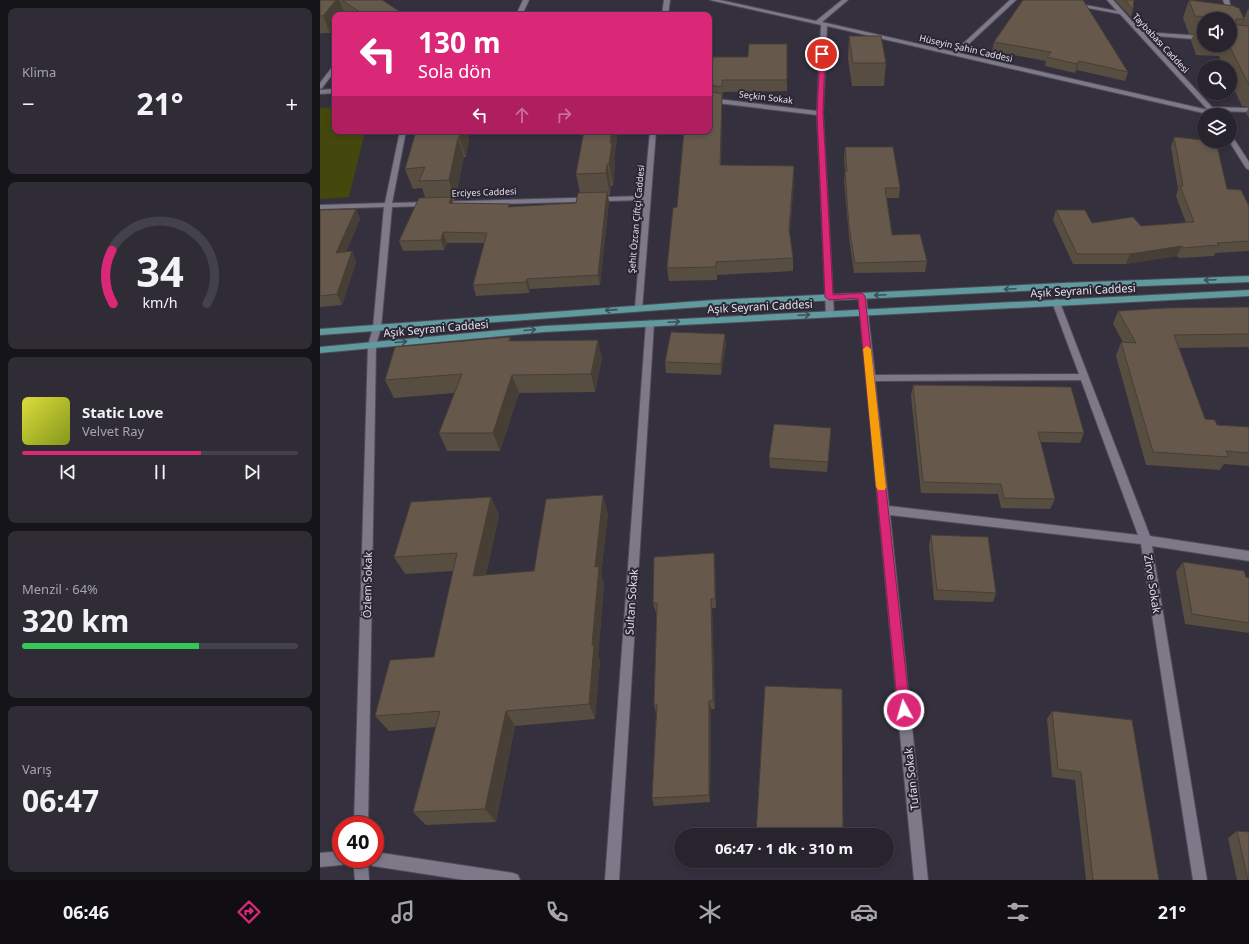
<!DOCTYPE html>
<html lang="tr">
<head>
<meta charset="utf-8">
<style>
	:root { --surface:#27242e; --page:#2f2c36; --text:#f1f3f6; --muted:#a4a4aa; --line:#43414a; --accent:#db2777 }
	body { margin:0; font-family:"Noto Sans",sans-serif; background:var(--page); color:var(--text); height:100vh; display:flex; flex-direction:column; font-size:15px; white-space:nowrap }
	* { box-sizing:border-box; margin:0 }
	p { font-size:13px; color:var(--muted) }
	.icon { flex:none; width:22px; height:22px; fill:none; stroke:currentColor; stroke-width:2; stroke-linecap:round; stroke-linejoin:round }
	.map { position:relative; flex:1; overflow:hidden }
	.details { display:flex; flex-direction:column; gap:8px; padding:8px; background:#151419; width:320px }
	.details>* { flex:none }
	.hud { position:absolute; left:12px; top:12px; width:380px; height:122px; border-radius:8px; box-shadow:0 2px 6px #0003,0 0 0 1px var(--line); background:#db2777; color:#fff; overflow:hidden }
	.buttons { position:absolute; left:877px; top:12px; display:grid; gap:8px }
	.buttons a { display:grid; place-items:center; width:40px; height:40px; border-radius:50%; background:var(--surface); box-shadow:0 2px 6px #0003,0 0 0 1px var(--line); font-size:20px }
	.speed { position:absolute; left:12px; top:816px; display:flex; gap:8px; font-size:20px; font-weight:700; text-align:center }
	.speed>* { display:grid; place-content:center; width:52px; height:52px; border-radius:50%; background:var(--surface); box-shadow:0 2px 6px #0003,0 0 0 1px var(--line); line-height:1 }
	.speed .limit { border:6px solid #d22; background:#fff; color:#111 }
	.pin { position:absolute; display:grid; place-items:center; width:34px; height:34px; color:#fff; margin:-17px; border:2px solid #fff; border-radius:50%; box-shadow:0 1px 4px #0007 }
	.me { position:absolute; width:44px; margin:-22px; rotate:354deg; stroke-linejoin:round; filter:drop-shadow(0 0 3px #0008) }
	.turn { display:flex; align-items:center; gap:14px; height:84px; padding:0 20px; font-size:18px }
	.turn .icon { width:52px; height:52px; stroke-width:2.5 }
	.turn b { display:block; font-size:28px; line-height:34px }
	.lanes { display:flex; align-items:center; height:38px; padding:0 20px; background:#0003; justify-content:center; gap:20px; direction:ltr }
	.lanes .off { opacity:.35 }
	.big { font-size:30px; font-weight:700; line-height:1.1 }
	.details .card { flex:1; display:flex; flex-direction:column; justify-content:center; gap:6px; min-width:0; padding:0 14px; border-radius:8px; background:var(--page) }
	.details .dial { align-items:center; gap:0 }
	.dial svg { height:104px; overflow:visible; fill:none; stroke:var(--line); stroke-width:7; stroke-linecap:round; text-anchor:middle }
	.dial text { fill:var(--text); stroke:none }
	.song { display:flex; align-items:center; gap:12px }
	.cover { width:48px; height:48px; border-radius:6px; background:linear-gradient(135deg,hsl(60 70% 55%),hsl(70 70% 35%)) }
	.played { height:4px; border-radius:2px; background:linear-gradient(90deg,var(--accent) 65%,var(--line) 65%) }
	.keys { display:flex; justify-content:space-around; direction:ltr }
	.heat { display:flex; justify-content:space-between; align-items:center; font-size:22px; direction:ltr }
	.charge { height:6px; border-radius:3px; background:linear-gradient(90deg,#34c759 64%,var(--line) 0) }
	.trip { position:absolute; left:354px; top:828px; width:220px; height:40px; border-radius:20px; background:var(--surface); box-shadow:0 2px 6px #0003,0 0 0 1px var(--line); font-weight:700; line-height:40px; text-align:center }
	.tab-bar { display:flex; height:64px; justify-content:space-around; align-items:center; background:#100e12; color:var(--muted) }
	.tab-bar .icon { width:28px; height:28px }
	.tab-bar .current { color:var(--accent) }
	.tab-bar b { font-size:18px; color:var(--text) }
	main { display:flex; flex:1; min-height:0 }
	.map>svg:first-child { display:block }
	.green { fill:#45480d }
	.lines { fill:none; stroke-linecap:round; stroke-linejoin:round }
	.minor-casing { stroke:#504c58; stroke-width:2 }
	.major-casing { stroke:#504c58; stroke-width:2 }
	.minor { fill:#7d7989; fill-rule:evenodd }
	.major { fill:#5e9a9e; fill-rule:evenodd }
	.wall { fill:#584d41; fill-rule:evenodd }
	.shaded-wall { fill:#473e35 }
	.building { fill:#66594c; stroke:#473e35 }
	.oneway { stroke:#3c4f59 }
	.route { fill:#db2777; stroke:#8e194d }
	.slow { fill:#f59e0b }
	.labels { text-anchor:middle; dominant-baseline:central; stroke-width:4; stroke-linejoin:round; paint-order:stroke }
	.far-street-label { font-size:9px; fill:#e3e0ea; stroke:#2a2634 }
	.street-label { font-size:11px; fill:#e3e0ea; stroke:#2a2634 }
</style>
</head>
<body>
<main>
<section class="details">
<div class="card"><p>Klima</p>
<div class="heat"><a>−</a><b class="big">21°</b><a>+</a></div>
</div>
<div class="card dial"><svg viewBox="0 0 100 80">
<path d="M14 69A42 42 0 1 1 86 69"/>
<path d="M14 69A42 42 0 0 1 13 28" stroke="#db2777"/>
<text x="50" y="56" font-size="32" font-weight="700">34</text>
<text x="50" y="72" font-size="11">km/h</text>
</svg></div>
<div class="card">
<div class="song"><i class="cover"></i><div><b>Static Love</b><p>Velvet Ray</p></div></div>
<div class="played"></div>
<div class="keys"><svg class="icon" aria-label="previous" viewBox="0 0 24 24"><path d="M18 5L8 12l10 7zM5 5v14"/></svg><svg class="icon" aria-label="pause" viewBox="0 0 24 24"><path d="M8 5v14M16 5v14"/></svg><svg class="icon" aria-label="next" viewBox="0 0 24 24"><path d="M6 5l10 7-10 7zM19 5v14"/></svg></div>
</div>
<div class="card"><p>Menzil · 64%</p><b class="big">320 km</b><div class="charge"></div></div>
<div class="card"><p>Varış</p><b class="big">06:47</b></div>
</section>
<div class="map">
<svg width="929" height="880" viewBox="0 0 929 880">
	<rect width="100%" height="100%" fill="#34303e"/>
	<polygon class="green" points="15,107 15,131 45,131 29,197 0,199 0,108"/>
	<g class="lines">
		<defs>
			<g id="minor">
				<polygon points="203,0 209,0 202,15 196,15"/>
				<polygon points="344,0 350,0 348,15 342,15"/>
				<polygon points="390,0 400,0 496,21 522,0 528,0 502,22 634,52 690,0 696,0 639,53 888,110 800,14 752,5 755,3 797,11 787,0 793,0 822,32 884,36 884,40 825,35 892,107 929,108 929,112 896,111 899,115 892,115 507,26 503,113 514,314 510,317 506,314 497,115 389,102 389,98 497,111 501,25"/>
				<polygon points="903,0 909,0 914,18 909,17"/>
				<polygon points="15,65 15,71 2,88 0,89 0,83 13,66"/>
				<polygon points="15,89 15,93 0,94 0,90"/>
				<polygon points="80,131 86,131 72,203 324,196 330,131 336,131 322,310 316,310 315,308 324,200 72,207 61,328 56,345 48,825 34,825 48,345 53,328 64,207 0,209 0,205 65,203"/>
				<polygon points="910,135 912,136 929,162 929,170 926,168 909,141"/>
				<path d="M542 293 546 296 555 375 759 374 732 302 736 299 739 300 830 536 929 551V561L832 546 887 880H873L821 544 570 515 608 880H594L538 296ZM761 380 818 535 569 506 555 381Z"/>
				<polygon points="330,320 334,323 299,880 285,880 326,323"/>
				<polygon points="21,851 21,859 28,859 26,863 21,865 0,867 0,853"/>
				<polygon points="55,852 193,873 198,875 200,880 144,880 53,866 48,864 49,880 35,880 33,859 55,859"/>
			</g>
			<g id="major">
				<polygon points="929,276 929,282 743,289 394,306 0,335 0,329 394,300 743,283"/>
				<polygon points="929,290 929,296 224,332 0,353 0,347 224,326"/>
			</g>
		</defs>
		<use href="#minor" class="minor-casing"/>
		<use href="#major" class="major-casing"/>
		<use href="#minor" class="minor"/>
		<use href="#major" class="major"/>
	</g>
	<g class="wall">
		<polygon points="0,0 62,0 85,15 25,14 10,33 1,33 0,35"/>
		<polygon points="703,0 808,72 805,81 757,70 755,73 725,66 726,61 672,51 674,42"/>
		<polygon points="795,0 814,0 813,9 811,17"/>
		<path d="M869 0 915 7 924 19 921 25 928 9H929V118L926 113 929 107 922 106 910 81V67H904L899 56 876 55 871 40 874 34H869L863 18ZM884 19H910V45H884Z"/>
		<polygon points="529,36 566,63 564,86 532,86 528,59"/>
		<polygon points="467,44 467,91 403,92 402,98 402,105 401,165 474,166 474,178 470,233 473,258 473,271 397,275 397,280 349,281 347,268 357,207 389,131 389,57 428,57"/>
		<polygon points="96,131 150,131 146,157 144,157 135,200 132,200 133,203 190,207 256,203 260,193 256,174 264,132 214,134 213,131 298,131 294,159 295,165 293,186 291,186 290,195 288,196 289,202 280,285 210,289 209,293 156,296 153,285 165,243 127,243 124,250 83,251 79,241 105,197 102,188 93,189 85,169"/>
		<polygon points="854,137 907,189 929,206 929,251 895,253 894,256 859,258 857,256 806,264 753,264 733,220 736,210 772,223 821,226 866,223 856,196 858,189 851,147"/>
		<polygon points="525,147 580,188 579,198 567,198 572,235 607,261 605,272 534,273 529,237 524,181 525,171 524,157"/>
		<polygon points="36,209 40,219 26,252 32,251 36,262 22,305 0,307 0,210"/>
		<polygon points="929,307 929,349 928,347 859,348 885,419 897,425 929,427 929,466 904,464 900,470 826,465 796,356 801,342 803,342 793,324 798,311"/>
		<polygon points="190,337 191,341 282,358 275,392 199,393 180,451 127,451 119,433 134,393 74,398 65,380"/>
		<polygon points="406,344 401,375 346,373 345,362"/>
		<polygon points="593,385 764,433 760,443 721,442 735,499 730,509 681,508 678,494 601,493 591,396"/>
		<polygon points="511,428 507,472 450,468 449,458"/>
		<polygon points="171,497 179,515 166,575 214,571 288,513 281,574 284,584 278,656 280,661 275,719 195,726 176,822 106,825 93,812 116,727 69,731 55,716 114,657 133,571 85,574 74,557"/>
		<polygon points="611,535 676,593 673,602 614,600 609,545"/>
		<polygon points="863,562 929,578 929,633 865,624 856,572"/>
		<polygon points="395,563 396,608 392,608 395,709 391,709 390,802 334,806 332,798 336,713 334,705 337,613 336,613 333,603"/>
		<polygon points="732,711 839,880 766,880 755,780 732,777 727,719"/>
		<polygon points="917,831 929,880 917,880 908,838"/>
	</g>
	<g class="shaded-wall">
		<polygon points="16,0 19,0 25,14 15,15 15,27 10,33 3,16"/>
		<polygon points="759,61 757,70 755,73 757,64"/>
		<polygon points="402,94 402,105 400,177 400,165"/>
		<polygon points="141,131 150,131 146,157 139,138"/>
		<polygon points="292,131 298,131 294,159 295,165 293,186 289,164 290,143"/>
		<polygon points="138,138 144,157 135,200 129,180"/>
		<polygon points="287,164 291,186 290,195 286,173"/>
		<polygon points="474,166 474,178 469,241 469,229"/>
		<polygon points="287,192 289,202 280,285 278,275"/>
		<polygon points="131,197 134,207 129,203"/>
		<polygon points="36,209 40,219 21,263 16,253"/>
		<polygon points="123,232 127,243 124,250 121,240"/>
		<polygon points="862,246 857,256 806,264 810,254"/>
		<polygon points="32,251 36,262 22,305 17,294"/>
		<polygon points="396,262 397,275 397,280 396,267"/>
		<polygon points="207,279 210,289 209,293 206,282"/>
		<polygon points="405,334 406,344 401,375 401,364"/>
		<polygon points="278,340 282,358 275,392 271,374"/>
		<polygon points="192,375 199,393 180,451 173,433"/>
		<polygon points="283,495 288,513 281,574 284,584 278,656 280,661 275,719 269,704 275,567"/>
		<polygon points="171,497 179,515 162,593 153,576"/>
		<polygon points="394,553 395,563 396,608 395,598"/>
		<polygon points="391,599 392,608 395,709 393,700"/>
		<polygon points="389,701 391,709 390,802 389,795"/>
		<polygon points="186,711 195,726 176,822 165,809"/>
	</g>
	<g class="building">
		<polygon points="0,0 16,0 3,16 0,16"/>
		<polygon points="22,0 62,0 85,15 44,15"/>
		<polygon points="703,0 763,0 808,72 759,61 757,64 727,57 731,52 674,42"/>
		<polygon points="805,0 814,0 813,9"/>
		<polygon points="869,0 915,6 915,7 919,8 924,19 916,19 916,24 917,25 929,26 929,85 909,45 910,45 910,19 892,19 892,17 875,16"/>
		<polygon points="878,22 884,23 884,36 883,36"/>
		<polygon points="529,36 561,36 566,63 533,63"/>
		<polygon points="429,44 467,44 467,80 402,80 402,87 389,85 389,57 428,57"/>
		<polygon points="389,91 402,94 400,165 474,166 469,229 473,258 396,262 396,267 347,268 353,208 357,207 364,131 389,131"/>
		<polygon points="96,131 141,131 139,138 138,138 129,180 99,181 105,167 85,169"/>
		<polygon points="264,131 292,131 290,143 292,143 289,164 287,164 286,173 256,174"/>
		<polygon points="854,137 884,140 884,141 896,141 907,189 921,190 929,206 929,241 897,243 899,245 863,248 862,246 810,254 757,254 736,210 765,210 772,223 813,217 821,226 874,222 860,186 863,186"/>
		<polygon points="525,147 573,147 580,188 565,188 572,235 600,234 607,261 535,263 529,227 525,171 527,171"/>
		<polygon points="287,192 278,275 207,279 206,282 153,285 167,233 123,232 121,240 79,241 99,198 131,197 129,203 190,204 188,207 256,203 258,193"/>
		<polygon points="36,209 16,253 32,251 17,294 0,296 0,210"/>
		<polygon points="929,307 929,334 854,335 885,419 895,420 897,425 929,427 929,453 906,451 909,457 833,452 801,342 816,343 798,311 846,308"/>
		<polygon points="351,332 405,334 401,364 345,362"/>
		<polygon points="190,337 189,341 278,340 271,374 192,375 173,433 119,433 142,374 65,380 75,347"/>
		<polygon points="593,385 751,387 764,433 718,432 735,499 684,498 681,484 603,482"/>
		<polygon points="454,424 511,428 508,462 449,458"/>
		<polygon points="283,495 275,567 279,566 272,645 274,645 269,704 186,711 165,809 93,812 120,711 55,716 70,660 114,657 137,553 74,557 91,502 171,497 153,576 214,571 226,499"/>
		<polygon points="611,535 668,537 676,593 617,590"/>
		<polygon points="394,553 395,598 391,599 393,700 389,701 389,795 332,798 337,705 334,705 337,603 333,603 334,557"/>
		<polygon points="863,562 924,571 926,577 929,578 929,623 872,614"/>
		<polygon points="445,686 522,689 523,835 436,835"/>
		<polygon points="732,711 812,720 839,880 773,880 761,772 738,769"/>
		<polygon points="917,831 929,832 929,880 928,880"/>
	</g>
	<defs><path id="oneway-shaft" d="M-6 0H5M1.5-3L5.5 0L1.5 3" fill="none" stroke-width="1.6" stroke-linecap="round" stroke-linejoin="round"/></defs>
	<g class="oneway">
		<use href="#oneway-shaft" transform="translate(890 280) rotate(178)"/>
		<use href="#oneway-shaft" transform="translate(690 289) rotate(177)"/>
		<use href="#oneway-shaft" transform="translate(560 295) rotate(177)"/>
		<use href="#oneway-shaft" transform="translate(291 310) rotate(176)"/>
		<use href="#oneway-shaft" transform="translate(484 315) rotate(-3)"/>
		<use href="#oneway-shaft" transform="translate(354 322) rotate(-3)"/>
		<use href="#oneway-shaft" transform="translate(210 330) rotate(-5)"/>
		<use href="#oneway-shaft" transform="translate(81 342) rotate(-5)"/>
	</g>
	<polygon class="route" points="502,52 505,54 503,113 513,295 542,293 545,296 590,710 588,714 584,716 580,714 578,710 538,298 509,300 505,297 497,113 500,54"/>
	<polygon class="slow" points="547,346 551,349 566,487 565,490 558,490 556,487 543,349"/>
	<g class="labels">
		<g class="far-street-label">
			<text transform="translate(841 43) rotate(47)">Taybabası Caddesi</text>
			<text transform="translate(646 48) rotate(13)">Hüseyin Şahin Caddesi</text>
			<text transform="translate(446 97) rotate(7)">Seçkin Sokak</text>
			<text transform="translate(164 192) rotate(-2)">Erciyes Caddesi</text>
			<text transform="translate(316 219) rotate(-85)">Şehit Özcan Çiftçi Caddesi</text>
		</g>
		<g class="street-label">
			<text transform="translate(763 290) rotate(-3)">Aşık Seyrani Caddesi</text>
			<text transform="translate(440 306) rotate(-3)">Aşık Seyrani Caddesi</text>
			<text transform="translate(116 328) rotate(-5)">Aşık Seyrani Caddesi</text>
			<text transform="translate(833 584) rotate(81)">Zirve Sokak</text>
			<text transform="translate(47 585) rotate(-89)">Özlem Sokak</text>
			<text transform="translate(311 602) rotate(-86)">Sultan Sokak</text>
			<text transform="translate(591 779) rotate(-96)">Tufan Sokak</text>
		</g>
	</g>
</svg>
<div class="buttons">
<a><svg class="icon" aria-label="sound" viewBox="0 0 24 24"><path d="M4 9h4l5-4v14l-5-4H4zM17 9q2 3 0 6"/></svg></a>
<a><svg class="icon" aria-label="search" viewBox="0 0 24 24"><circle cx="10" cy="10" r="6"/><path d="M15 15l6 6"/></svg></a>
<a><svg class="icon" aria-label="layers" viewBox="0 0 24 24"><path d="M12 4l9 5-9 5-9-5zM3 14l9 5 9-5"/></svg></a>
</div>
<div class="speed"><div class="limit">40</div></div>
<div class="pin" style="left:502px;top:54px;background:#d93025"><svg class="icon" aria-label="arrive" viewBox="0 0 24 24"><path d="M6 21V4h12l-3 4 3 4H6"/></svg></div>
<svg class="me" style="left:584px;top:710px" viewBox="-20 -20 40 40"><circle r="17" fill="#db2777" stroke="#fff" stroke-width="3"/><path d="M0-11L8 9 0 5-8 9z" fill="#fff"/></svg>
<div class="trip">06:47 · 1 dk · 310 m</div>
<div class="hud">
<div class="turn"><svg class="icon" aria-label="left" viewBox="0 0 24 24"><path d="M17 20v-9H6M10 6l-5 5 5 5"/></svg><div><b>130 m</b>Sola dön</div></div>
<div class="lanes"><svg class="icon" aria-label="left" viewBox="0 0 24 24"><path d="M17 20v-9H6M10 6l-5 5 5 5"/></svg><svg class="icon off" aria-label="ahead" viewBox="0 0 24 24"><path d="M12 20V5M6 11l6-6 6 6"/></svg><svg class="icon off" aria-label="right" viewBox="0 0 24 24"><path d="M7 20v-9h11M14 6l5 5-5 5"/></svg></div>
</div>
</div>
</main>
<nav class="tab-bar">
<b>06:46</b>
<svg class="icon current" aria-label="directions" viewBox="0 0 24 24"><path d="M12 3l9 9-9 9-9-9zM9 14v-3h6M13 9l2 2-2 2"/></svg>
<svg class="icon" aria-label="music" viewBox="0 0 24 24"><path d="M9 18V5l10-2v13"/><circle cx="6" cy="18" r="3"/><circle cx="16" cy="16" r="3"/></svg>
<svg class="icon" aria-label="phone" viewBox="0 0 24 24"><path d="M5 4h4l2 5-3 2q2 4 5 5l2-3 5 2v4C11 20 4 13 5 4z"/></svg>
<svg class="icon" aria-label="climate" viewBox="0 0 24 24"><path d="M12 3v18M4 7l16 10M4 17L20 7"/></svg>
<svg class="icon" aria-label="car" viewBox="0 0 24 24"><path d="M5 17H2v-5l4-1 3-4h7l3 4 3 1v5h-3M9 17h6M6 11h13"/><circle cx="7" cy="17" r="2"/><circle cx="17" cy="17" r="2"/></svg>
<svg class="icon" aria-label="filters" viewBox="0 0 24 24"><path d="M4 7h16M4 17h16"/><circle cx="9" cy="7" r="2"/><circle cx="15" cy="17" r="2"/></svg>
<b>21°</b>
</nav>
</body>
</html>
